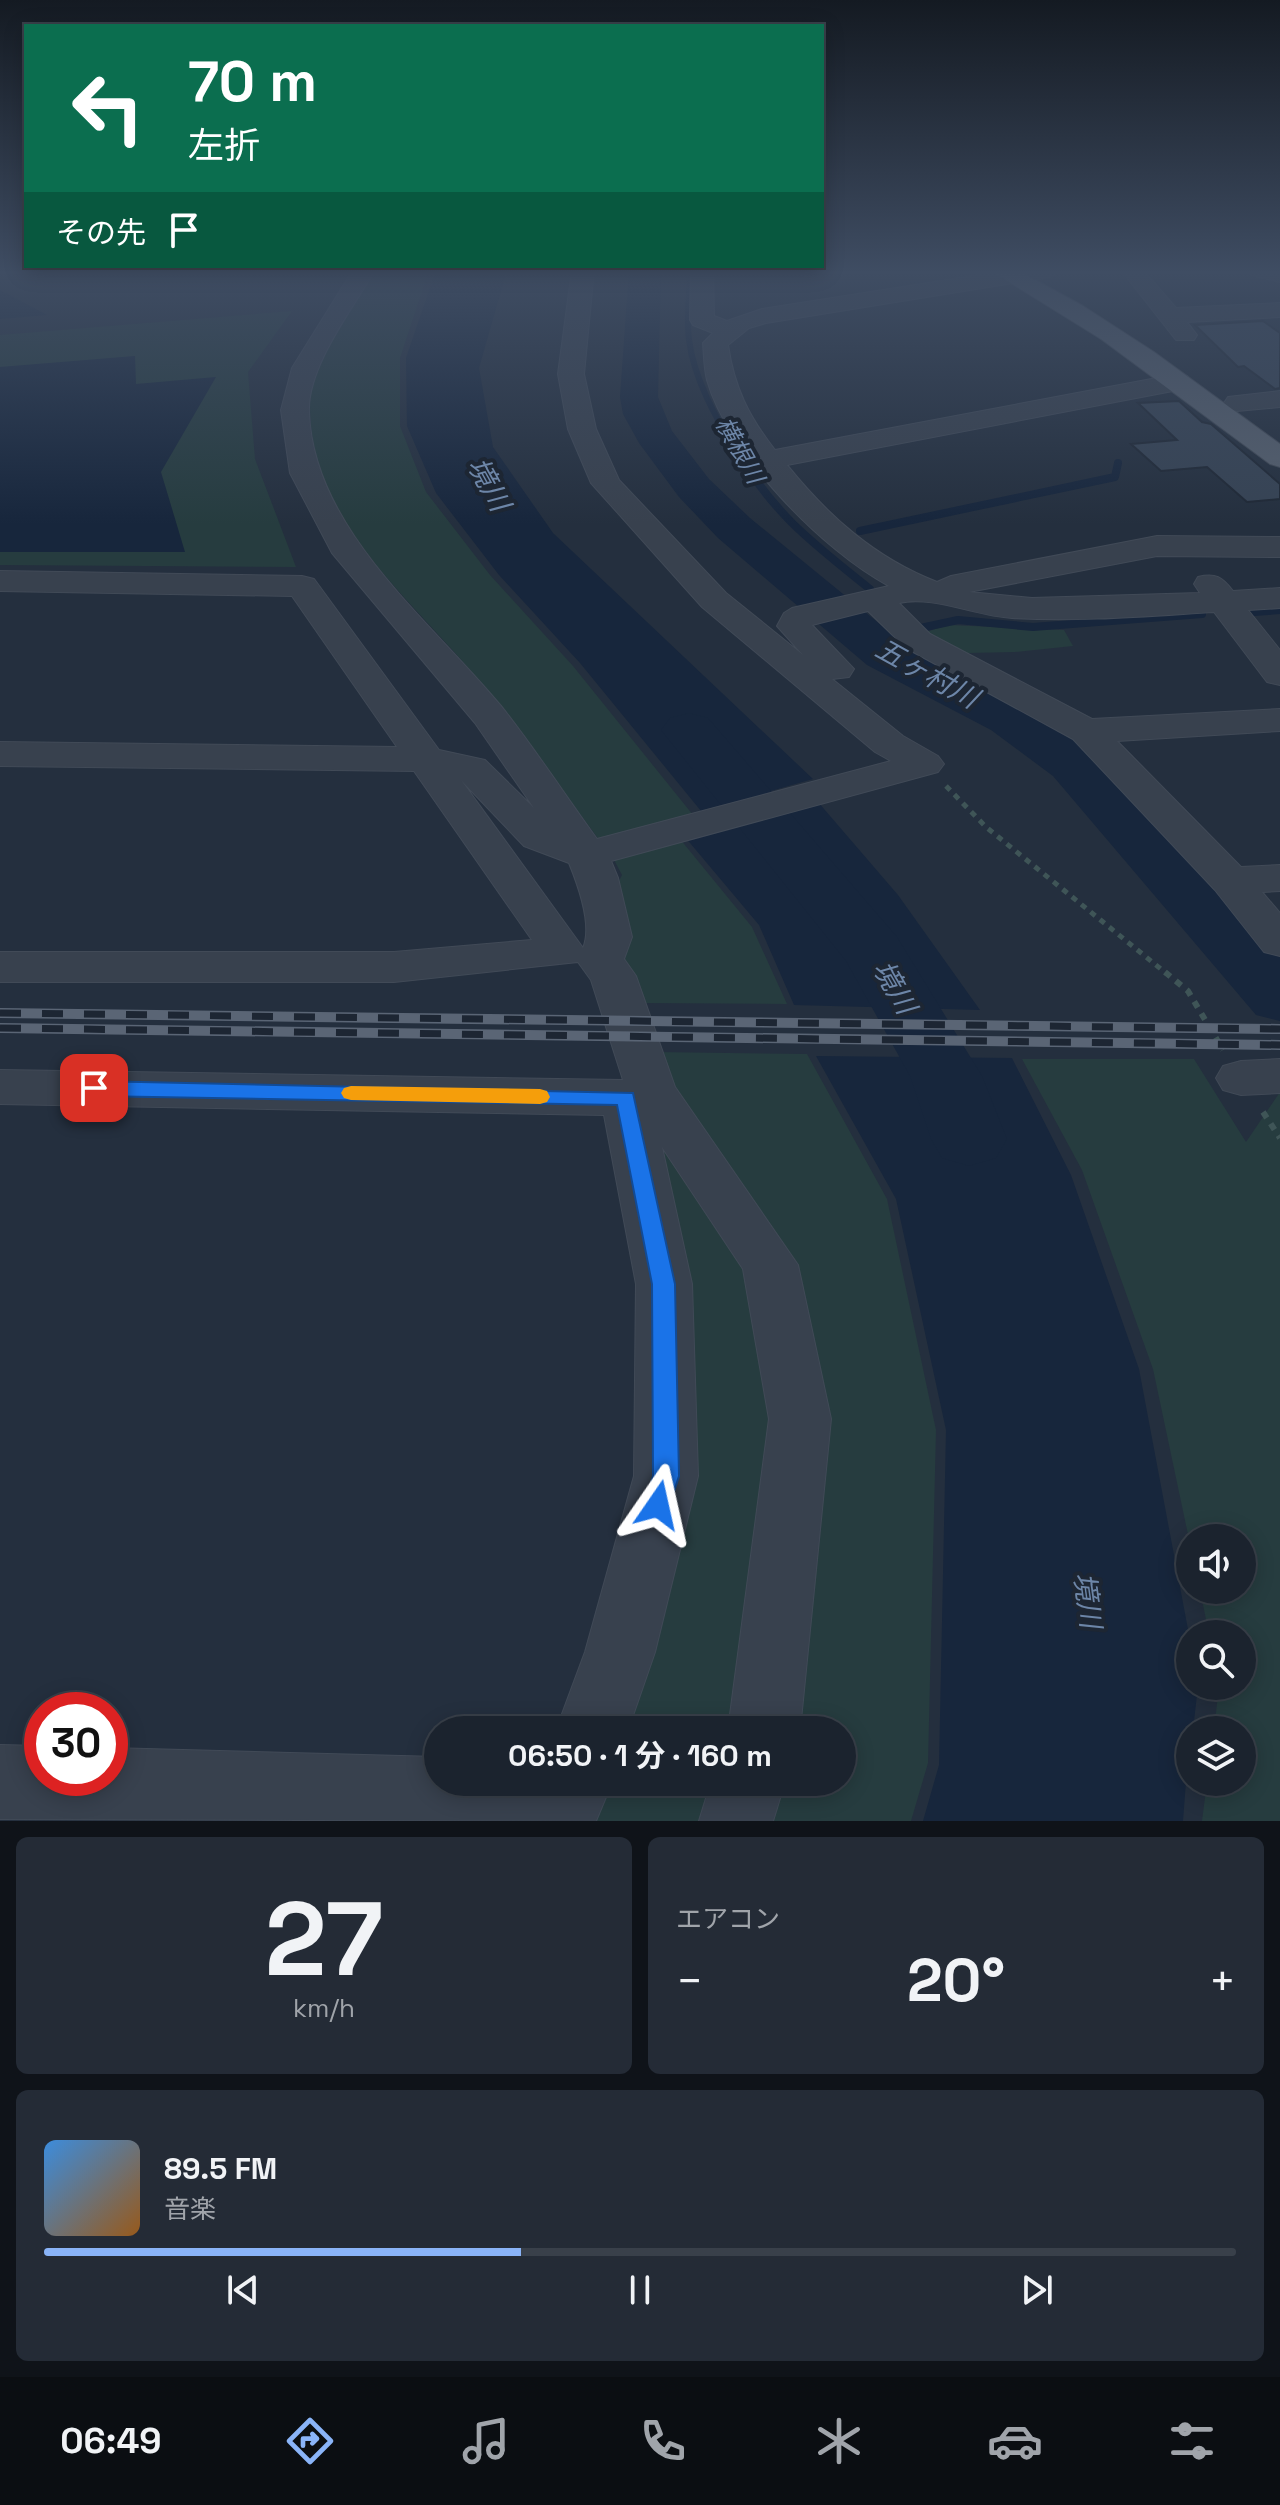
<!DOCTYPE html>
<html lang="ja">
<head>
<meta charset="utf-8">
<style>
	:root { --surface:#1b232e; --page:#242b36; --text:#f1f3f6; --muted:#a0a4aa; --line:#39404a; --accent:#8ab4f8 }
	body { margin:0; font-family:"Space Grotesk","Noto Sans JP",sans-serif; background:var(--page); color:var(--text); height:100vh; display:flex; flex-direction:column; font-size:30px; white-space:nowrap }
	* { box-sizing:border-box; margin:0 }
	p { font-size:26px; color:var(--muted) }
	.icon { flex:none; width:44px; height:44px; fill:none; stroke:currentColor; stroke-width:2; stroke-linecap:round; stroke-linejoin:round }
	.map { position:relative; height:1821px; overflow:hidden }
	.details { display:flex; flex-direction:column; gap:16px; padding:16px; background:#0f1319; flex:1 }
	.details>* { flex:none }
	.hud { position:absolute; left:24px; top:24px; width:800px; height:244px; border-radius:0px; box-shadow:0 4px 20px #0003,0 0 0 2px var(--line); background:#0b6e4f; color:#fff; overflow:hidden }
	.controls { position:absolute; left:1176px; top:1524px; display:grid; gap:16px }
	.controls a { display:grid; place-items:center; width:80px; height:80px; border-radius:50%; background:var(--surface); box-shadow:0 4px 20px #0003,0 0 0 2px var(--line); font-size:40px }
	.speed { position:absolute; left:24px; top:1692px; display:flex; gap:16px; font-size:40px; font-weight:700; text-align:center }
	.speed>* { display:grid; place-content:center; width:104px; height:104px; border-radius:50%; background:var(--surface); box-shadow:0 4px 20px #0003,0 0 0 2px var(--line); line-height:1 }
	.speed .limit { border:12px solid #d22; background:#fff; color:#111 }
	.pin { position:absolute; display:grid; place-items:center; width:68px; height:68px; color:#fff; margin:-34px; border-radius:16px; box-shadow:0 4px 12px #0006 }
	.me { position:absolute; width:88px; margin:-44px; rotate:11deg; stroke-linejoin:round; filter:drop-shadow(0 0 6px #0008) }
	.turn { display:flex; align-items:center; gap:28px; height:168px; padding:0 32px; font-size:36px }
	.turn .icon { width:104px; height:104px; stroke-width:2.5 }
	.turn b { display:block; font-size:56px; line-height:68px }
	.then { display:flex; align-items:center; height:76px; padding:0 32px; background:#0003; gap:16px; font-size:30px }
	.big { font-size:60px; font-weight:700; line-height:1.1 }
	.details .tile { flex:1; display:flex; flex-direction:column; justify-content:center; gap:12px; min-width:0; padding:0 28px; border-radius:12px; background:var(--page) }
	.details .dial { align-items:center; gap:0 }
	.dial b { font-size:104px; line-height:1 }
	.song { display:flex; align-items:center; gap:24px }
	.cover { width:96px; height:96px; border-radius:12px; background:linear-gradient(135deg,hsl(210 70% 55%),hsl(30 70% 35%)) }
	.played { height:8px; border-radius:4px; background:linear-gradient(90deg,var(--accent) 40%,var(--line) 40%) }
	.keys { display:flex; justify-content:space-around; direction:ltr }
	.heat { display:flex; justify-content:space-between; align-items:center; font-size:44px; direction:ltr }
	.details .tiles { flex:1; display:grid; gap:16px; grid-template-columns:1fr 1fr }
	.tile:last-child { grid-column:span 2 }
	.trip { position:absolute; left:424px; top:1716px; width:432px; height:80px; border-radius:40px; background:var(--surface); box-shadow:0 4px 20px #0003,0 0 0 2px var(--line); font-weight:700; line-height:80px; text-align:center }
	.tab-bar { display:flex; height:128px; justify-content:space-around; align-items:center; background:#0b0e12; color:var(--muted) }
	.tab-bar .icon { width:56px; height:56px }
	.tab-bar .selected { color:var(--accent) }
	.tab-bar b { font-size:36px; color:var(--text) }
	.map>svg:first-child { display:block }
	.green { fill:#263c3f }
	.water { fill:#17263c }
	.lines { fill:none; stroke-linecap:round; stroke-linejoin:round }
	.stream-far1 { stroke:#17263c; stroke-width:6 }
	.stream { stroke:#17263c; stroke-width:8 }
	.river { fill:#17263c; fill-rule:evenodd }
	.building { fill:#364354; stroke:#1f2835; stroke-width:2 }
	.minor-casing { stroke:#414a57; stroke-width:2 }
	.major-casing { stroke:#414a57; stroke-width:2 }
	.path-far1 { stroke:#3f5557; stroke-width:5; stroke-dasharray:6 6; stroke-linecap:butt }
	.path { stroke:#3f5557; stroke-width:6; stroke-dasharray:7 7; stroke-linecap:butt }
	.minor { fill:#38414e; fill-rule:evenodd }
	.major { fill:#56606e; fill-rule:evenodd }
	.rail-casing { stroke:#5a6575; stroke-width:10 }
	.rail { stroke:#1d2633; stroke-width:7; stroke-dasharray:21; stroke-linecap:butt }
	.route { fill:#1a73e8; stroke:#114b97; stroke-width:2 }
	.slow { fill:#f59e0b }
	.labels { text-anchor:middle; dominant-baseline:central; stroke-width:8; stroke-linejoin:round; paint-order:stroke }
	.far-water-label { font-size:24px; font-style:italic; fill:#6d86a8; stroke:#1d2633 }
	.water-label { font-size:28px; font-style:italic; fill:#6d86a8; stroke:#1d2633 }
</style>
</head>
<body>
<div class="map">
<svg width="1280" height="1821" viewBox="0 0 1280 1821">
	<rect width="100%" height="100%" fill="#242f3e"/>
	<g class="green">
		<path d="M374 270H429L400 358V426L426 492 490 575 573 666 693 815 600 841C561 789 523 737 483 686 417 602 313 528 310 411 308 360 350 312 374 270Z"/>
		<polygon points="292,311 248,372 255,459 296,567 0,565 0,335"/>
		<polygon points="949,625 1064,630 1073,646 1015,652 969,653 959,657 919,634"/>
		<polygon points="680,839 752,927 787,1004 638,1003 626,976 610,898 622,875 612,856"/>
		<polygon points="655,1052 807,1054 887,1199 936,1430 928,1763 911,1821 594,1821 609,1782 842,1782 842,1730 624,1730"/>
		<polygon points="1022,1059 1194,1059 1246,1142 1280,1092 1280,1821 1202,1821 1207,1782 1242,1782 1242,1730 1214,1730 1219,1686 1242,1686 1242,1634 1209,1634 1200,1590 1242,1590 1242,1538 1190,1538 1190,1544 1153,1369 1082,1170"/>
	</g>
	<g class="water">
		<polygon points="436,270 507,270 479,368 493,447 553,533 813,779 701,811 580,663 499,575 436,493 407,426 406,358"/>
		<polygon points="0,290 47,315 0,319"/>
		<polygon points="135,356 136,384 216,377 161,472 185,552 0,552 0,367"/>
		<polygon points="818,802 898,895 980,1010 794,1005 759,925 685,837"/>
		<polygon points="816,1056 1012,1058 1071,1175 1139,1369 1190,1640 1190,1686 1198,1686 1193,1730 1190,1730 1183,1821 923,1821 939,1765 946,1430 896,1199"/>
	</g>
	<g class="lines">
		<path class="stream-far1" d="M690 270C690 293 686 317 689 340 694 379 716 418 736 451"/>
		<g class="stream">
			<path d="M735 449C776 516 810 541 870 589"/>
			<polyline points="860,531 1115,477 1118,463"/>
			<polyline points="1254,612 1280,610"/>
			<polyline points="916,629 958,620 1033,627 1202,614"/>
		</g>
		<g class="river">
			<polygon points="629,270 661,270 658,397 672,431 709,479 750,518 903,643 1029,706 1093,752 1280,957 1280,1021 1256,1015 1053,776 991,730 867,665 718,538 679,497 639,443 623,414 620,397"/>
			<polygon points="689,713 708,718 897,937 982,1076 1007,1139 996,1158 969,1166 942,1158 931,1139 910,1076 846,961 661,730 670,718"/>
		</g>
	</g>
	<g class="building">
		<polygon points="1263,321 1280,333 1280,388 1275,389 1244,366 1238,367 1195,325"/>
		<polygon points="1179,401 1202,422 1211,424 1280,484 1280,499 1247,502 1207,467 1161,471 1131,444 1177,440 1138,403"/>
	</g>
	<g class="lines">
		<defs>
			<g id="minor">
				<path d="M353 270H375C353 308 307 367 309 412 313 530 431 621 501 706 535 749 565 795 597 839L891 761 875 752 702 607 591 483 568 429 558 374 572 270H594L584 374 596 429 619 480 726 593 803 655 777 626 784 613 792 608 889 586C822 550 728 454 707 380 704 368 704 355 703 343L713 333 693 325 690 320 691 270H713L714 316 727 321 762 309 1011 270H1061L1050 277 766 323 749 328 728 345C734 387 749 417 775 450L1178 374 1187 376 1191 382 1187 388 1178 390 787 465C828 516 875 558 937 582L951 576 1157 536 1280 537V557L1157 556 969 592 1032 598 1200 593 1194 584 1198 577C1216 573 1222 577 1233 591L1280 588V608L1248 610 1280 650V685L1267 682 1214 612C1148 616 1079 622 1012 618 975 616 933 595 899 603L930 634 1092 719 1280 709V731L1117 741 1241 867 1280 865V891L1262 892 1280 913V956L1264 952 1215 890 1073 739 906 648 868 611 812 625 854 669 849 677 832 679 903 736 938 756 944 764 938 772 611 861 618 878 632 937 624 959 636 976 675 1087 798 1265 831 1419 800 1730H728L769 1419 743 1269 662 1147 692 1284 698 1476 655 1652 628 1730H556L585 1652 634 1476 636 1284 604 1115 0 1104V1070L623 1080 591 980 578 962 394 982H0V952H394L532 940 414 771 0 766V742L397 747 292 596 0 591V571L302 576 314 579 439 750 485 760 534 808 475 723 332 553 290 473 281 410 292 368ZM461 780 524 846 569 863C578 885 593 925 583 948Z"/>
				<polygon points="1121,270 1143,270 1176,308 1280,303 1280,317 1187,322 1197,335 1194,340 1176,340"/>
				<polygon points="1248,270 1280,270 1280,282 1251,275"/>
				<polygon points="1280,391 1280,407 1237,411 1228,409 1224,403 1228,397"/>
				<polygon points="1280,1059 1280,1093 1241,1095 1223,1090 1216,1078 1223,1066 1241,1061"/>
				<polygon points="0,1745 42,1746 42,1778 110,1778 110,1748 438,1757 438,1782 600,1782 606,1797 596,1821 0,1819"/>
				<polygon points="711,1782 785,1782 773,1821 699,1821"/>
			</g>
			<polygon id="major" points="990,270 1017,270 1083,306 1154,352 1280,444 1280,467 1270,464 1101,339"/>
		</defs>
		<use href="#minor" class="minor-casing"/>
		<use href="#major" class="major-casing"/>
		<polyline class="path-far1" points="946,786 986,827 1167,974"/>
		<g class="path">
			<polyline points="1165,972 1188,991 1223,1050"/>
			<polyline points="1263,1112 1280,1138"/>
		</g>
		<use href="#minor" class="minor"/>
		<use href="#major" class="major"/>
		<defs>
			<g id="rail">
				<polyline points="0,1013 1280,1029"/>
				<polyline points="0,1028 1280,1045"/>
			</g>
		</defs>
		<use href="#rail" class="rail-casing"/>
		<use href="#rail" class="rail"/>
	</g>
	<linearGradient id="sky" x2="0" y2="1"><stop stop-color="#141a22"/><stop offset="0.52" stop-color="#3f4d63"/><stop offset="1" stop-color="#3f4d63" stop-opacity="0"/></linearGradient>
	<rect width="1280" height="524" fill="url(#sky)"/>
	<polygon class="route" points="94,1081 633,1093 675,1284 679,1476 667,1513 658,1517 649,1513 645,1505 653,1476 652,1284 617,1105 94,1096 86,1094 83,1088 86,1083"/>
	<polygon class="slow" points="351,1086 540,1089 547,1091 550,1097 547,1102 540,1104 351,1100 344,1098 341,1093 344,1088"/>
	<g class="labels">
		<g class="far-water-label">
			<text transform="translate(740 450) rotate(61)">横根川</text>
		</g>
		<g class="water-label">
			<text transform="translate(489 484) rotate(61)">境川</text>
			<text transform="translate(927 673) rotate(29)">五ヶ村川</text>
			<text transform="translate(895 987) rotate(60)">境川</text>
			<text transform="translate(1088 1600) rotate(82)">境川</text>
		</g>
	</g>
</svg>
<div class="controls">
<a><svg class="icon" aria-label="sound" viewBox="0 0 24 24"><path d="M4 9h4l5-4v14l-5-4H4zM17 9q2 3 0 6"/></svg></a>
<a><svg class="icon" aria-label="search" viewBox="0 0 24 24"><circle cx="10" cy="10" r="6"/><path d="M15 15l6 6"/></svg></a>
<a><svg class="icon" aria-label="layers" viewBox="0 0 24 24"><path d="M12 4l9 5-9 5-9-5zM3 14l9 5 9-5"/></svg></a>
</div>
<div class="speed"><div class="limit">30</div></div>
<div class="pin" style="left:94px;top:1088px;background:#d93025"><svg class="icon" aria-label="arrive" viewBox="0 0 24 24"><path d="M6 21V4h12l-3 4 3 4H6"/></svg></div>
<svg class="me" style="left:658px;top:1505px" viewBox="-20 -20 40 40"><path d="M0-17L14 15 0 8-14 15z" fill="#1a73e8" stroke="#fff" stroke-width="4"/></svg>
<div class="trip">06:50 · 1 分 · 160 m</div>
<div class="hud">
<div class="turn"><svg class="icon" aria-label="left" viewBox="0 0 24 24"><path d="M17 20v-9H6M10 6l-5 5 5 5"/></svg><div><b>70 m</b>左折</div></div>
<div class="then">その先<svg class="icon" aria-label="arrive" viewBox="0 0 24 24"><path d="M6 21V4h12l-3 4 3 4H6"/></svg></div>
</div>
</div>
<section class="details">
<div class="tiles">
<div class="tile dial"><b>27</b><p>km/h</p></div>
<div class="tile"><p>エアコン</p>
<div class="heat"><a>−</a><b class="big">20°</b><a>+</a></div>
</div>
<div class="tile">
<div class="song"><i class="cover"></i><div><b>89.5 FM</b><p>音楽</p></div></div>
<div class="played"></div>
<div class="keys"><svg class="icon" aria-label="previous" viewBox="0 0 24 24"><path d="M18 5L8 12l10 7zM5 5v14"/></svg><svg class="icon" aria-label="pause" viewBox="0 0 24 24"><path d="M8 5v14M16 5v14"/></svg><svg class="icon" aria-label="next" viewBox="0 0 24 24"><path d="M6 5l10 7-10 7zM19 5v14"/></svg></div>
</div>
</div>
</section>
<nav class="tab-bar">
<b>06:49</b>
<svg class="icon selected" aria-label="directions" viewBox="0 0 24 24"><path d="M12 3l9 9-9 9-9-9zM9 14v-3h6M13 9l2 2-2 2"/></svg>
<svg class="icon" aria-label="music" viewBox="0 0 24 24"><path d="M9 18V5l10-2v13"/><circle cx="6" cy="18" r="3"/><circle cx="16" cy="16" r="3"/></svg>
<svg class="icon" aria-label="phone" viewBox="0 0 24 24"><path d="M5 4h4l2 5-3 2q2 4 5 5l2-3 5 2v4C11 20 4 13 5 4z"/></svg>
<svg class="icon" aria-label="climate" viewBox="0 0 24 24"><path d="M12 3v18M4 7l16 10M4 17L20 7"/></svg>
<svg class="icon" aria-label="car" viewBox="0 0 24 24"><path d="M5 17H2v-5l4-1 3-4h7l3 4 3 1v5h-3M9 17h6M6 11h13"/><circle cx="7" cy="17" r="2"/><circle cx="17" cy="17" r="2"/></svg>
<svg class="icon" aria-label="filters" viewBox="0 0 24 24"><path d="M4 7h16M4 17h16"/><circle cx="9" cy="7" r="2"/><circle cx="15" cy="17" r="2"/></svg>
</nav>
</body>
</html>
